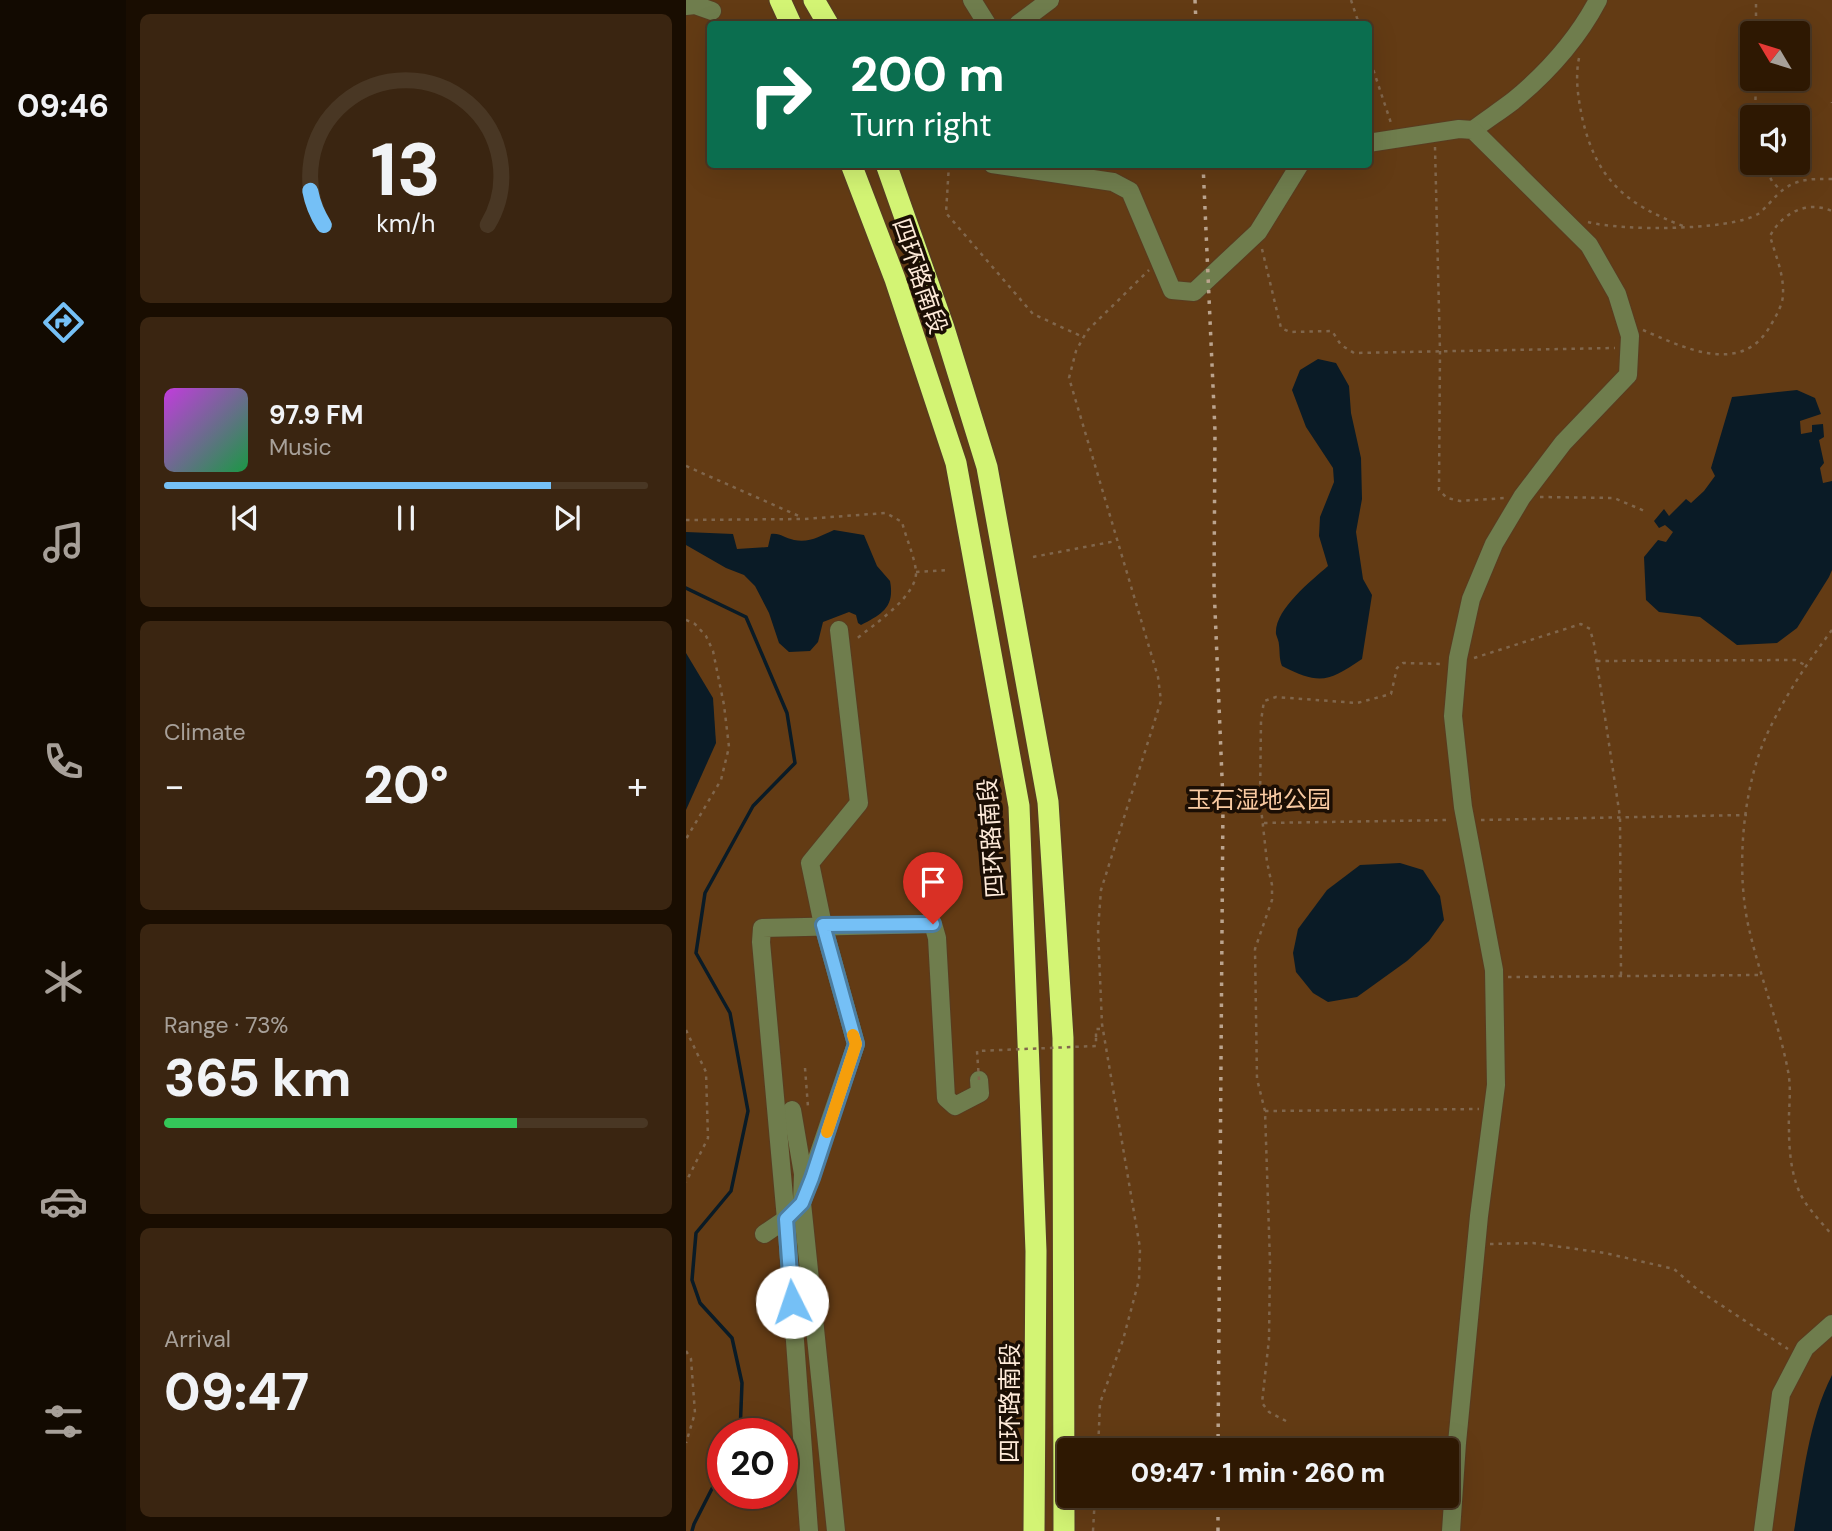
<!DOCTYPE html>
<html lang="en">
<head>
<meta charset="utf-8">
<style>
	:root { --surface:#2e1802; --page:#3a2511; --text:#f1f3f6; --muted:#a7a099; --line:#493724; --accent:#75c0f6 }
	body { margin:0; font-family:"DM Sans","Noto Sans SC",sans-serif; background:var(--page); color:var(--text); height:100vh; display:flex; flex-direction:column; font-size:26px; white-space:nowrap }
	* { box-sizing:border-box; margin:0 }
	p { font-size:23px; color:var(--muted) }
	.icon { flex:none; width:38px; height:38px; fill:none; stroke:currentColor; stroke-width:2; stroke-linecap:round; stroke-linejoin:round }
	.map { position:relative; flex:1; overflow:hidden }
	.details { display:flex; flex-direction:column; gap:14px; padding:14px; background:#190d01; width:560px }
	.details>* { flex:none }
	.hud { position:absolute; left:21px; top:21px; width:665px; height:147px; border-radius:7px; box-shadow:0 7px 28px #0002,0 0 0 2px var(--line); background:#0b6e4f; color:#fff; overflow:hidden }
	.needle { width:46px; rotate:308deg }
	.controls { position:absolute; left:1054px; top:21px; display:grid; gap:14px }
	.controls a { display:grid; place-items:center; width:70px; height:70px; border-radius:7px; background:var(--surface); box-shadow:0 7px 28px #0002,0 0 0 2px var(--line); font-size:35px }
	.speed { position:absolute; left:21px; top:1418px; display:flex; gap:14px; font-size:35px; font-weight:700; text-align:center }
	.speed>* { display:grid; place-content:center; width:91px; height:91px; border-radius:50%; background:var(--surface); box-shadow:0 7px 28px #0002,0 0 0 2px var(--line); line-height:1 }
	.speed .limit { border:10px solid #d22; background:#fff; color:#111 }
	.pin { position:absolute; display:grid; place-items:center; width:60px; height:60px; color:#fff; margin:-72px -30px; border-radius:50% 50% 50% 0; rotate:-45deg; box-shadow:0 0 7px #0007 }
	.pin .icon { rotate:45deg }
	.me { position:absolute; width:77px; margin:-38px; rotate:356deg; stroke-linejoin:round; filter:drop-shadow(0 0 5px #0008) }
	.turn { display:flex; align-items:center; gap:24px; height:147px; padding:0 28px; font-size:32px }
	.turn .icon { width:91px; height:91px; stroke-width:2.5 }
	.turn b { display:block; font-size:49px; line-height:60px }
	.big { font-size:52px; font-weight:800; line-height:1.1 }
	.details .tile { flex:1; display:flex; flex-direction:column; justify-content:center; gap:10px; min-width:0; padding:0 24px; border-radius:10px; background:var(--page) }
	.details .dial { align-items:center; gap:0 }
	.dial svg { height:182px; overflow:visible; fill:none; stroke:var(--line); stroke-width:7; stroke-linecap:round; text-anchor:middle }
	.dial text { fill:var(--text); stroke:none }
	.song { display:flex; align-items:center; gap:21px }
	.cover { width:84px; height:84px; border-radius:10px; background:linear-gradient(135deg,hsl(290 70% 55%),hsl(140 70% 35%)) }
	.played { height:7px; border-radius:4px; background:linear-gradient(90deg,var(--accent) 80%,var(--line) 80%) }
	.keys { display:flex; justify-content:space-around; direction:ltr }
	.heat { display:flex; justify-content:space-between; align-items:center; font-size:38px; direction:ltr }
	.charge { height:10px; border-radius:5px; background:linear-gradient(90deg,#34c759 73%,var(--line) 0) }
	.trip { position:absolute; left:371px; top:1438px; width:402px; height:70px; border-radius:7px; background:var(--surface); box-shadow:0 7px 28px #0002,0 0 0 2px var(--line); font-weight:800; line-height:70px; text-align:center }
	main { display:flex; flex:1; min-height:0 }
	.dock { display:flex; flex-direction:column; width:126px; justify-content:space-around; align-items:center; background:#120a01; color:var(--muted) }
	.dock .icon { width:49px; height:49px }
	.dock .on { color:var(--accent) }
	.dock b { font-size:32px; color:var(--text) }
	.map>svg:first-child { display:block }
	.green { fill:#633b14; fill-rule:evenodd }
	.water { fill:#0a1b26 }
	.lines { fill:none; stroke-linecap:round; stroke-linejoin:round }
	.stream { stroke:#0a1b26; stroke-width:3.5 }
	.minor-casing { stroke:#593c20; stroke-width:20 }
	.highway-casing { stroke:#593c20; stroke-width:24 }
	.path { stroke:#80664c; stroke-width:2.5; stroke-dasharray:3.5 5; stroke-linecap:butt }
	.minor { stroke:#6f7d4d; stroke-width:18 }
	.highway { stroke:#d3f474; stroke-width:21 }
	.rail { stroke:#bba48e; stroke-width:3.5; stroke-dasharray:3.5 7; stroke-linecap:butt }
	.path-bridge { stroke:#80664c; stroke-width:2.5; stroke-dasharray:3.5 5; stroke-linecap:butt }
	.route-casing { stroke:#4c7da0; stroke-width:18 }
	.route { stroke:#75c0f6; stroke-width:12 }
	.slow { stroke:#f59e0b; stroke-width:12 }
	.labels { text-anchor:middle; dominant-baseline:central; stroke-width:7; stroke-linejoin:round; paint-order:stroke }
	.street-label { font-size:24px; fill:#feead9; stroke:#1b0e04 }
	.park-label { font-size:24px; fill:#f8c9a1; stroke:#1b0e04 }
</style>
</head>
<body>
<main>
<nav class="dock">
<b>09:46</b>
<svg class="icon on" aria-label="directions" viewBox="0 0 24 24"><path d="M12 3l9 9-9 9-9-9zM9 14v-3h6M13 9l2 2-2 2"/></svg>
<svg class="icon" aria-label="music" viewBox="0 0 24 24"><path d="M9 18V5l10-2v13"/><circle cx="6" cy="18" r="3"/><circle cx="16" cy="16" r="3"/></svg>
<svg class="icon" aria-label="phone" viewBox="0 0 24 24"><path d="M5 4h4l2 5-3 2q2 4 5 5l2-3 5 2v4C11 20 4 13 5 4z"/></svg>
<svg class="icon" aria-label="climate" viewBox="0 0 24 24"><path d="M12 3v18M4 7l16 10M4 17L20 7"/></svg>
<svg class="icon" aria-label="car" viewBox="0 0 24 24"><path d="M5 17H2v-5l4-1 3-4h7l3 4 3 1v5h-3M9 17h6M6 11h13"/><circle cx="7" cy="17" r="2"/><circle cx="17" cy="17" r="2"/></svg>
<svg class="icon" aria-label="filters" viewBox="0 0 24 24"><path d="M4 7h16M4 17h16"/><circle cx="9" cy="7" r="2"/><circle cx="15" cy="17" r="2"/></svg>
</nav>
<section class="details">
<div class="tile dial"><svg viewBox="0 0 100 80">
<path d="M14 69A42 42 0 1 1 86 69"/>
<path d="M14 69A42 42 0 0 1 8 54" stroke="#75c0f6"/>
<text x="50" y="56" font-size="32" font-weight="700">13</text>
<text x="50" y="72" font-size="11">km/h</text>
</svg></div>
<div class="tile">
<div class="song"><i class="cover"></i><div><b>97.9 FM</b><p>Music</p></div></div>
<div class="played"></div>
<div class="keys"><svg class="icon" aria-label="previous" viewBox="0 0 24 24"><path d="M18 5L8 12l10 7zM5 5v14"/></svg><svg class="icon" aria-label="pause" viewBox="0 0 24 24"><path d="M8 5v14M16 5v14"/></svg><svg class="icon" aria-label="next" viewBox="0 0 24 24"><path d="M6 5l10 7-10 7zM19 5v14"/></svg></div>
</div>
<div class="tile"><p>Climate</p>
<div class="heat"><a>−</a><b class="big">20°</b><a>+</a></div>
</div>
<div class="tile"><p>Range · 73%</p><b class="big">365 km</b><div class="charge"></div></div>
<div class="tile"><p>Arrival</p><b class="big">09:47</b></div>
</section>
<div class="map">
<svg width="1146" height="1531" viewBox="0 0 1146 1531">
	<rect width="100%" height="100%" fill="#3e2002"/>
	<path class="green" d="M0 0H1146V1531H0ZM24 24H682V164H24ZM1066 33H1111V79H1066ZM1066 117H1111V163H1066ZM37 1433H96V1493H37ZM383 1451H761V1496H383Z"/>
	<g class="water">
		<path d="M632 359 650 363 663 386 665 413 675 458 676 499 670 532 677 579 686 595 676 659C642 682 634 685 596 666 593 658 594 653 593 645 593 641 591 638 590 634 588 610 625 581 642 566L633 536 634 517 648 482 647 468 620 427 606 390 614 370Z"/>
		<polygon points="1111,390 1129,398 1135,414 1114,421 1115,434 1126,432 1126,425 1137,424 1138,437 1133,440 1138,463 1134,468 1137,483 1146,481 1146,570 1143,577 1111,628 1091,643 1051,645 1014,617 973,612 960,600 958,557 972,540 980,542 987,532 979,525 973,528 968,521 978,509 983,516 1000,499 1005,503 1018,491 1029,476 1025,468 1046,397"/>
		<path d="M148 530 178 535 191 566 204 581C209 607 196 614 175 625L172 623 170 615 163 612 137 622 132 642 124 651 103 652 93 643 83 613 69 586 58 575 40 568 0 545V532L47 534 51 549 82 547 85 534C95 533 98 538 108 540 124 543 134 536 148 530Z"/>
		<polygon points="0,653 27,698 30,743 0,810"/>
		<polygon points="714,863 737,870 754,896 758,920 743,941 721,961 671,997 642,1002 627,993 610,972 607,953 612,929 641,890 674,865"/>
		<path d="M1146 1375V1531H1108C1117 1480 1122 1422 1146 1375Z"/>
	</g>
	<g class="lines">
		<g class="stream">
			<polyline points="0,588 60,617 101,713 109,763 67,806 19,893 10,953 44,1013 62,1111 45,1191 10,1233 6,1280 14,1303 46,1338 56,1383 54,1433"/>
			<polyline points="6,1531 8,1524 37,1467"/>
		</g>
		<defs>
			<g id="minor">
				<polyline points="286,0 301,24"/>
				<polyline points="0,6 9,5 26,11"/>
				<polyline points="332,24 364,0"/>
				<path d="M787 130C800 120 814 111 827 101 861 73 892 38 912 0"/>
				<polyline points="682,143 773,129 787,130 903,245 931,294 944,336 942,375 877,443 836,497 808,544 785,599 772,658 767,716 777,807 808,970 810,1085 793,1216 771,1443 765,1531"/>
				<polyline points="306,164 427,182 444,191 486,290 508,292 572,232 614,164"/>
				<polyline points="106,1110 117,1174 116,1203 150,1531"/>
				<polyline points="78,1234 100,1219 116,1203 170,1044 137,925 124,863 173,803 153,630"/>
				<polyline points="123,1531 100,1219 75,942 76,928 247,924 251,938 260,1098 269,1106 294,1093 293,1080"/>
				<polyline points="1077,1531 1095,1394 1119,1348 1146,1324"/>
			</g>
			<g id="highway">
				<polyline points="94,0 105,24"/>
				<polyline points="128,0 142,24"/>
				<polyline points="165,164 209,279 270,463 333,806 350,1251 348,1531"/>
				<polyline points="200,164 258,328 301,467 362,802 377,1038 378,1531"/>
			</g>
		</defs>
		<use href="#minor" class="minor-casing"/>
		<use href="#highway" class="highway-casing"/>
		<g class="path">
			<polyline points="665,0 673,24"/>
			<polyline points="1070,33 1070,0"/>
			<polyline points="682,54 706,126"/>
			<path d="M893 58C889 78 892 97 896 117 910 179 939 204 997 226"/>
			<polyline points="1146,102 1146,103"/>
			<polyline points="1069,117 1070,79"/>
			<polyline points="749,147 754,351 753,490 761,498 774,501 819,498"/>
			<polyline points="1076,163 1086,181 1095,191"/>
			<polyline points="263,164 260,213 347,314 397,337"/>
			<path d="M902 222C934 231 1044 231 1072 214 1079 209 1085 201 1091 195 1109 178 1123 179 1146 179"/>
			<polyline points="576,249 595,328 604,332 646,331 655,345 668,353 929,348"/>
			<path d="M957 330C996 347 1054 376 1083 328 1089 318 1097 305 1097 294 1098 274 1089 254 1084 236 1096 213 1121 200 1146 211"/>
			<polyline points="0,466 115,517"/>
			<polyline points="854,497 928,498 961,512"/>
			<path d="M0 520 118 519 200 513 216 522C220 538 228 555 230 571 232 596 187 625 169 640"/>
			<polyline points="347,557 430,541"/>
			<polyline points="230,572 262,570"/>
			<polyline points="0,620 9,624 20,636 27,651 38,705 43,747 35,780 0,839"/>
			<path d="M1146 630C1121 663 1099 696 1081 734 1056 789 1049 874 1064 933 1075 979 1093 1024 1102 1071 1106 1091 1102 1110 1103 1130 1103 1153 1106 1183 1119 1202 1126 1213 1137 1224 1146 1235"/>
			<polyline points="788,658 895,624 904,629 908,644 934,817 935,976"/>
			<polyline points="911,661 1109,660 1119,665"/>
			<polyline points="795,820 1061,815"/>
			<polyline points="578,823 764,820"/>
			<polyline points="822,977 1074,975"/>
			<polyline points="0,1030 20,1072 22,1138 0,1182"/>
			<polyline points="410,1037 410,1029 416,1029"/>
			<polyline points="119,1068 122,1107"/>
			<polyline points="579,1111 793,1109"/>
			<polyline points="804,1244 847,1243 919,1253 988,1269 1012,1290 1102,1349"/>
			<polyline points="0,1351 5,1359 9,1413 0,1443"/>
			<polyline points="600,1421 583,1412 576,1403 583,1339 584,1262 579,1111 571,1079 569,949 586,900 586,885 581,862 574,799 575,721 578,701 590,697 671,703 705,694 711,668 717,663 758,664"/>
			<polyline points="412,1451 414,1403 437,1340 453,1280 454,1248 416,1024 412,930 415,890 475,701 472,677 383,378 390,351 401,331 463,270"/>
			<polyline points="407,1531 409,1496"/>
		</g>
		<use href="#minor" class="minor"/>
		<use href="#highway" class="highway"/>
		<g class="rail">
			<polyline points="509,0 510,24"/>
			<polyline points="517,164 529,431 528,586 537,801 532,1451"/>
			<polyline points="532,1531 532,1496"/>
		</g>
		<polyline class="path-bridge" points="293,1080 291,1051 410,1046 410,1037"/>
	</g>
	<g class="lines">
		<defs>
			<polyline id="route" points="106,1302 100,1219 116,1203 126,1178 170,1044 137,925 247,924"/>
		</defs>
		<use href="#route" class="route-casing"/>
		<use href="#route" class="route"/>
		<polyline class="slow" points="141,1132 170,1044 167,1035"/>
	</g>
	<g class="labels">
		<g class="street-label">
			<text transform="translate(234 276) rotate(71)">四环路南段</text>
			<text transform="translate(305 838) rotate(-94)">四环路南段</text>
			<text transform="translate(323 1403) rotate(-90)">四环路南段</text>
		</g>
		<g class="park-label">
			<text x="573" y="799">玉石湿地公园</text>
		</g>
	</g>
</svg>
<div class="controls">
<a><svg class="needle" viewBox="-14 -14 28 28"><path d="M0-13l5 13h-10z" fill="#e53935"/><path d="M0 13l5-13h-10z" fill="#a7a099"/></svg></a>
<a><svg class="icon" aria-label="sound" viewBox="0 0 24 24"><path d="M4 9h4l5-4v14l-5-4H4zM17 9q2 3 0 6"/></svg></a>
</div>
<div class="speed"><div class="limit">20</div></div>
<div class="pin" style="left:247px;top:924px;background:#d93025"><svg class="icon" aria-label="arrive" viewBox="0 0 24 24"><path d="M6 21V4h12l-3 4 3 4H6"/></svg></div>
<svg class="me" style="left:106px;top:1302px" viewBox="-20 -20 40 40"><circle r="19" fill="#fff"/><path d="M0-13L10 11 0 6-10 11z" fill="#75c0f6"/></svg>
<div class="trip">09:47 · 1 min · 260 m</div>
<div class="hud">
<div class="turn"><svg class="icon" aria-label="right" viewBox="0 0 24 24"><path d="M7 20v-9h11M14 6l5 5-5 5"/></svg><div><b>200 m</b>Turn right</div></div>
</div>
</div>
</main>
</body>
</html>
